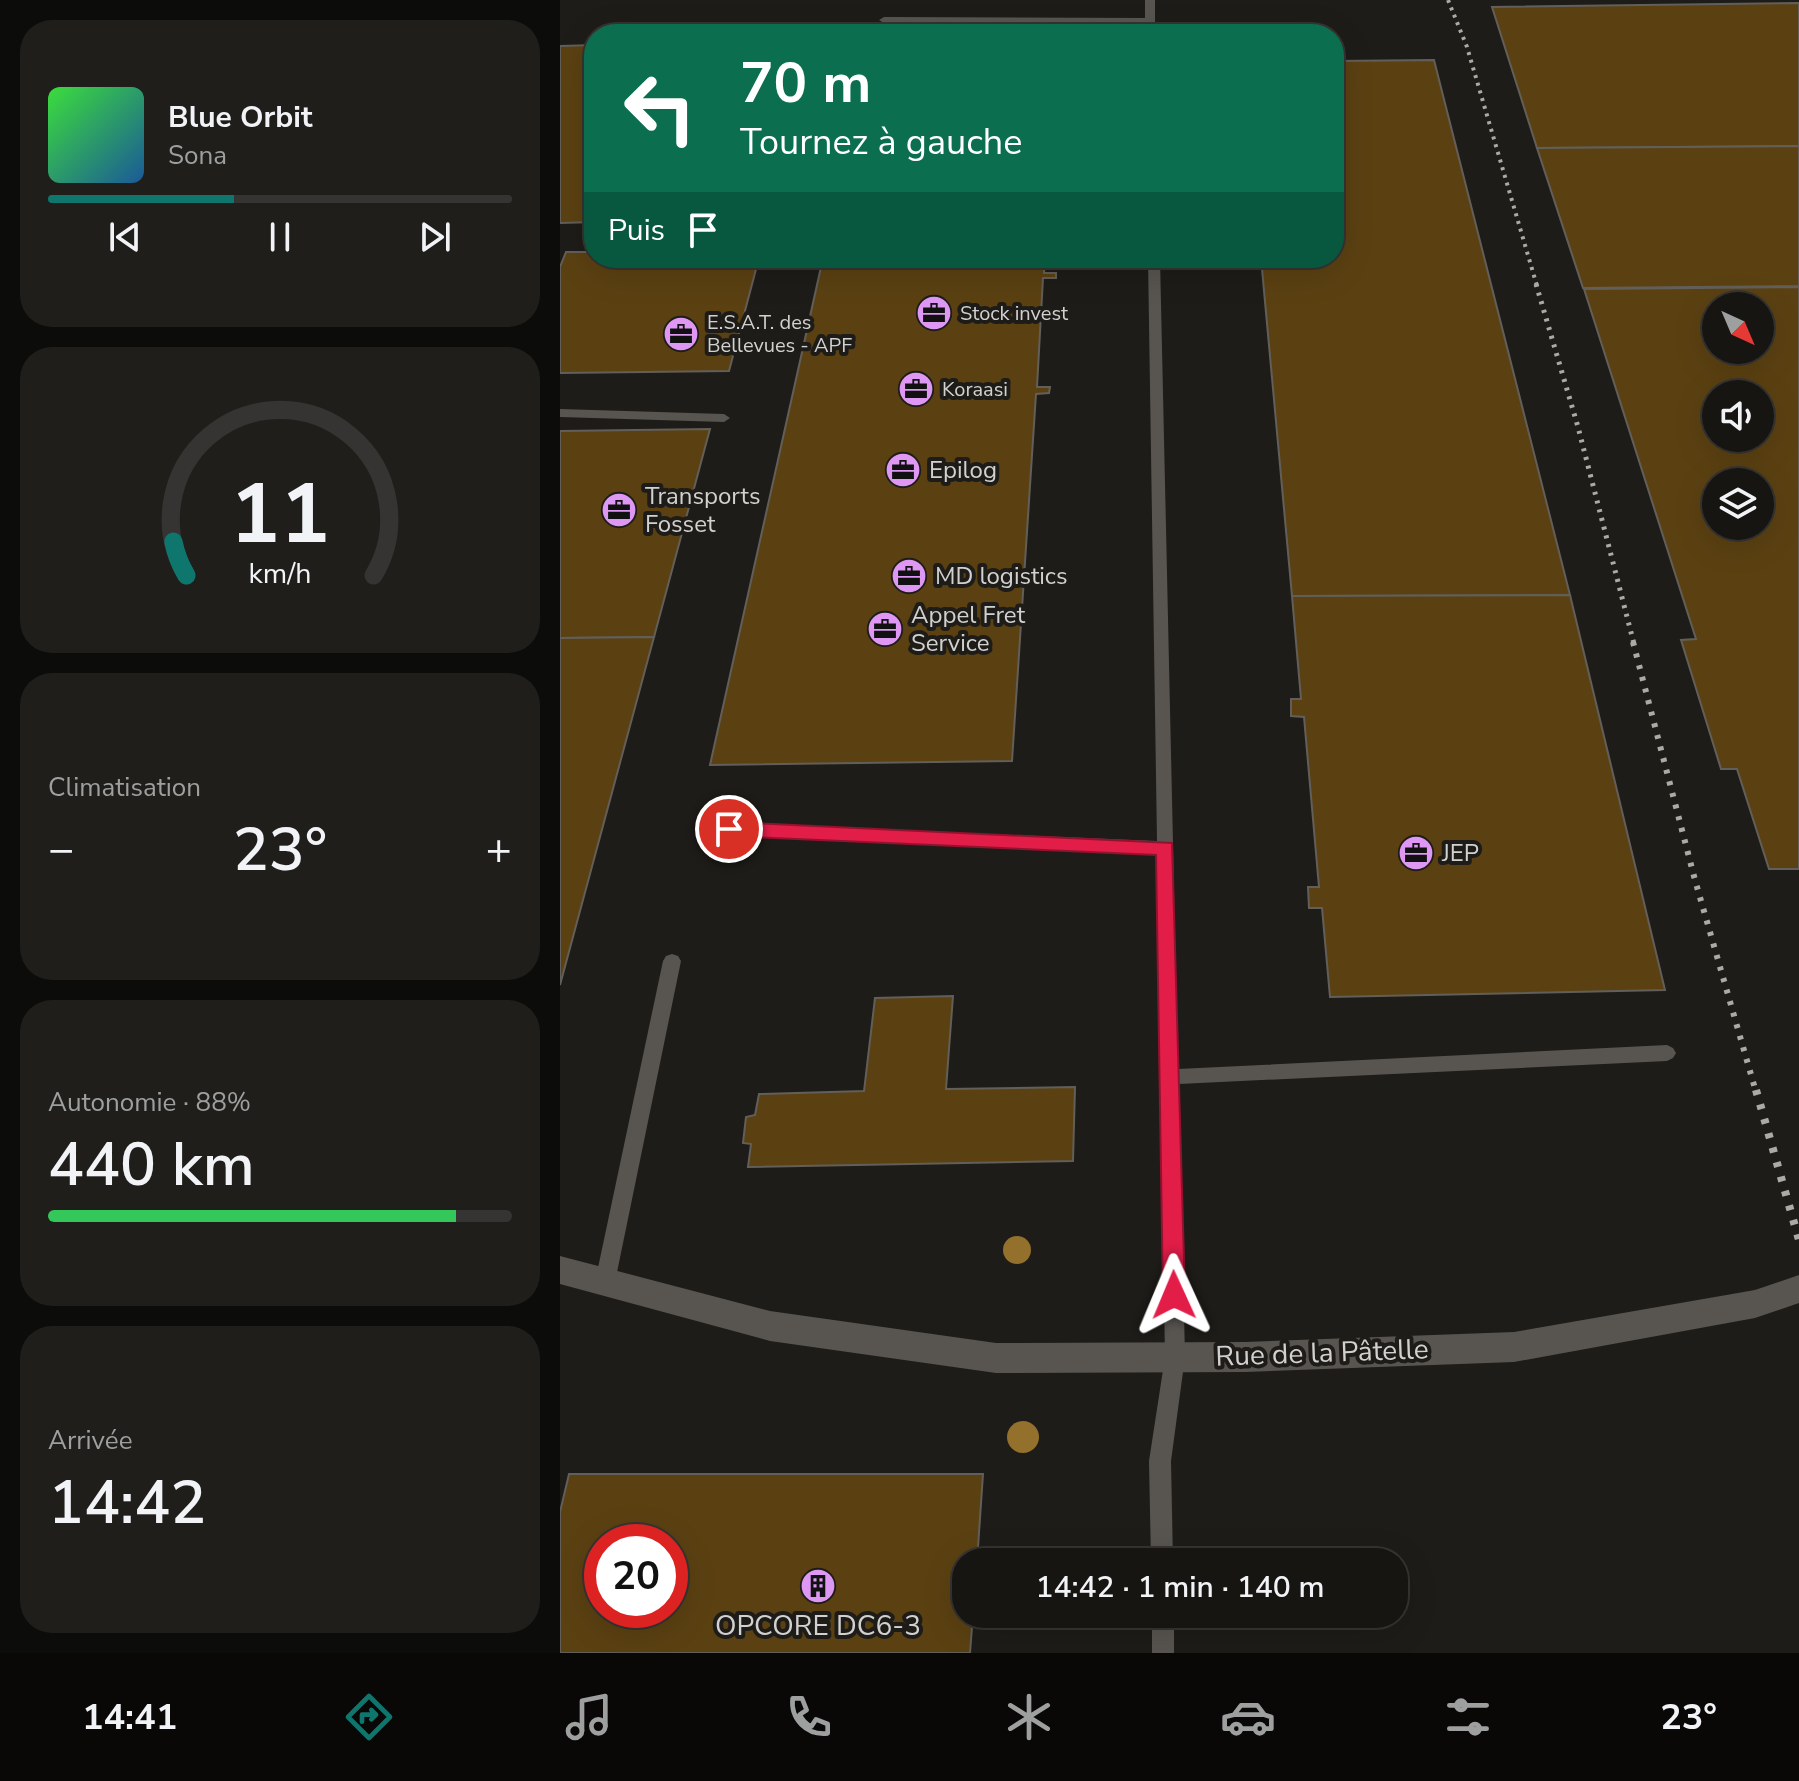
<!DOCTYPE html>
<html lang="fr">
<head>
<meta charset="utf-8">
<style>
	:root { --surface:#161512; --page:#1f1e1b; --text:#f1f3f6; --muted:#9e9f9f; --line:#353432; --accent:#0f766e }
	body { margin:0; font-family:"Nunito Sans",sans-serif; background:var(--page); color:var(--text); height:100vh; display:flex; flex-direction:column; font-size:30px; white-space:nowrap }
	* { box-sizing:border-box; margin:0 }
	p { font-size:26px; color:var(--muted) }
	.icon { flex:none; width:44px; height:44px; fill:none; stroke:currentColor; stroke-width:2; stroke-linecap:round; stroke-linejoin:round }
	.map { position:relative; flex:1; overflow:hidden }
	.drawer { display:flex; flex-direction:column; gap:20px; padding:20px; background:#0c0c0a; width:560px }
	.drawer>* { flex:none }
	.hud { position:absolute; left:24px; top:24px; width:760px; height:244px; border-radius:32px; box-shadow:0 8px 32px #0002,0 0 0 2px var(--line); background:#0b6e4f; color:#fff; overflow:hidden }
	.needle { width:52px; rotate:136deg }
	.fabs { position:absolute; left:1142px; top:292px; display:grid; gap:16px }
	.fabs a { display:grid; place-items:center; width:72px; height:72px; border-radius:50%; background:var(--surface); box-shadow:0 8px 32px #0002,0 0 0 2px var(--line); font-size:40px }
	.speed { position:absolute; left:24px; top:1524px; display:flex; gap:16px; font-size:40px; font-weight:700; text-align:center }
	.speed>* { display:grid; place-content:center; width:104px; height:104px; border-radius:50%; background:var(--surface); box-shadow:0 8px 32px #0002,0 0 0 2px var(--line); line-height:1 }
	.speed .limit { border:12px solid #d22; background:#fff; color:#111 }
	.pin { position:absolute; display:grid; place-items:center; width:68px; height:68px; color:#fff; margin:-34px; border:4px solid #fff; border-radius:50%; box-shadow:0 2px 8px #0007 }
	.me { position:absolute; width:88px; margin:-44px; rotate:359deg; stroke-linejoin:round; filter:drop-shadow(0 0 6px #0008) }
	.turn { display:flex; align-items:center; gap:28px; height:168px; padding:0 24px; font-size:36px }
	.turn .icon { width:104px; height:104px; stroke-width:2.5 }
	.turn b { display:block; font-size:56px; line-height:68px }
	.then { display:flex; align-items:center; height:76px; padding:0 24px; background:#0003; gap:16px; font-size:30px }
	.big { font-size:60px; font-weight:600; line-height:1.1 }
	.drawer .tile { flex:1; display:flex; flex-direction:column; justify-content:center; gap:12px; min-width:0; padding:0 28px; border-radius:32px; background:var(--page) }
	.drawer .dial { align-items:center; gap:0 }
	.dial svg { height:208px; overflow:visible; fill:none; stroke:var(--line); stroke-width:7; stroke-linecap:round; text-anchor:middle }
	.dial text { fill:var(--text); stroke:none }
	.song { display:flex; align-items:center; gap:24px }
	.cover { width:96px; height:96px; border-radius:12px; background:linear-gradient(135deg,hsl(120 70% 55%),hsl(210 70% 35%)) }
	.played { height:8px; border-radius:4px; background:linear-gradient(90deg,var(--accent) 40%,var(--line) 40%) }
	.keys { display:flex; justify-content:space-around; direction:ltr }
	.heat { display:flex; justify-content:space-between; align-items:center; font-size:44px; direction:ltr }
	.charge { height:12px; border-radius:6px; background:linear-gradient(90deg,#34c759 88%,var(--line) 0) }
	.trip { position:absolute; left:392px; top:1548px; width:456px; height:80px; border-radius:32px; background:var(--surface); box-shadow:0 8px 32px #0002,0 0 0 2px var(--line); font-weight:600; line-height:80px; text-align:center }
	.tabs { display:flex; height:128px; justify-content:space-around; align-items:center; background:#090807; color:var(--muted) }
	.tabs .icon { width:56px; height:56px }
	.tabs .current { color:var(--accent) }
	.tabs b { font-size:36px; color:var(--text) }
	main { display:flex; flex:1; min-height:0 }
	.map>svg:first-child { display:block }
	.building { fill:#5b4112; stroke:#625f5a; stroke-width:2; fill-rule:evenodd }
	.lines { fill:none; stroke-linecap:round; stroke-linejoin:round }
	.lane { fill:#585551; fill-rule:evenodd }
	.street { fill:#585551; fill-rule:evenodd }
	.rail-far3 { stroke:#acaaa7; stroke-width:4; stroke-dasharray:3 5; stroke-linecap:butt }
	.rail-far2 { stroke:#acaaa7; stroke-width:5; stroke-dasharray:3 6; stroke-linecap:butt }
	.rail-far1 { stroke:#acaaa7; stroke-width:6; stroke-dasharray:4 8; stroke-linecap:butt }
	.rail { stroke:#acaaa7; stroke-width:8; stroke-dasharray:5 10; stroke-linecap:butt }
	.tree { fill:#93702b }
	.route { fill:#e11d48; stroke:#92132f; stroke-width:2 }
	.labels { text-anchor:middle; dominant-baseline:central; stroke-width:8; stroke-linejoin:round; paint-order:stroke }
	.far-poi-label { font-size:20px; fill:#d3d1cf; stroke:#1e1c18; text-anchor:start }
	.poi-label { font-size:24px; fill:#d3d1cf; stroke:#1e1c18; text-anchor:start }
	.near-street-label { font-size:28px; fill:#d3d1cf; stroke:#1e1c18 }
	.near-poi-label { font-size:28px; fill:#d3d1cf; stroke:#1e1c18 }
</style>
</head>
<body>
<main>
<section class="drawer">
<div class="tile">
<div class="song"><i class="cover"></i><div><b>Blue Orbit</b><p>Sona</p></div></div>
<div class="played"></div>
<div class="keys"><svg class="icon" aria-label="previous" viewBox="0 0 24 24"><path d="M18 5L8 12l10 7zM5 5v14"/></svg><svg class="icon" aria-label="pause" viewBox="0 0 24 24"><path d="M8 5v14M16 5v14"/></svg><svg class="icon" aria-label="next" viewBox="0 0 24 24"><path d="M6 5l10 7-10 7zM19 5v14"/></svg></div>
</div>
<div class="tile dial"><svg viewBox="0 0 100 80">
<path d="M14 69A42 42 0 1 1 86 69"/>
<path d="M14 69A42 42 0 0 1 9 56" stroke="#0f766e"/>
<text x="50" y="56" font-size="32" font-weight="700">11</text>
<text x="50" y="72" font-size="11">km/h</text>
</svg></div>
<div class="tile"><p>Climatisation</p>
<div class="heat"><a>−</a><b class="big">23°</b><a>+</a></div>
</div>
<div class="tile"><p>Autonomie · 88%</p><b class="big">440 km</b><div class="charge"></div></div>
<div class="tile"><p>Arrivée</p><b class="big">14:42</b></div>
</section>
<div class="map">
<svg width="1239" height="1653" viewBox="0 0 1239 1653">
	<rect width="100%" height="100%" fill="#1e1c18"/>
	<g class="building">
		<polygon points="1239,3 1239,146 977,148 932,7"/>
		<polygon points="34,45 34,222 0,223 0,46"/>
		<polygon points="874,60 1010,595 732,596 701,258 774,258 774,61"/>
		<polygon points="1239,146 1239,286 1023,288 977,148"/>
		<polygon points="6,252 34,252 34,258 199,258 169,371 0,373 0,267"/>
		<polygon points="263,258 485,258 484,273 496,273 496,278 483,278 477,387 490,387 489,393 476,394 452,761 150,765"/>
		<path d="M1239 287V869H1209L1177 769H1161L1121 640 1136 639 1024 289ZM1156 306H1200V350H1156ZM1156 394H1200V438H1156ZM1156 482H1200V526H1156Z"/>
		<polygon points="150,429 94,637 0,638 0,431"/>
		<polygon points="1010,595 1105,990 770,997 762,908 749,908 748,887 759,887 744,717 731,716 731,699 741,699 732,596"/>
		<polygon points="94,637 0,985 0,638"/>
		<polygon points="393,996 386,1089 515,1087 513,1161 188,1167 191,1144 183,1143 186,1117 195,1115 199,1094 304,1091 315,998"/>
		<path d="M9 1474H423L417 1562H406V1614H413L410 1653H0V1512ZM42 1542H110V1610H42Z"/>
	</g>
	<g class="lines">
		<g class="lane">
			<polygon points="585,0 595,0 595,34 585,34 585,24 324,23 319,20 324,17 585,18"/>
			<polygon points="588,258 600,258 618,1069 1107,1045 1113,1048 1116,1053 1113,1058 1107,1061 619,1084 625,1357 611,1461 613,1562 591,1562 589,1461 605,1357 597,854 169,835 163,833 161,829 163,825 169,823 597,841"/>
			<polygon points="0,409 164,414 170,418 164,422 0,417"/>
			<polygon points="112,954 118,956 121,961 55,1282 52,1289 45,1291 38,1289 35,1282 103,961 106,956"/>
			<rect x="592" y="1614" width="22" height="39"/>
		</g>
		<polygon class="street" points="0,1256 210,1311 436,1343 685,1342 954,1332 1195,1290 1239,1275 1239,1303 1195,1318 954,1362 685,1372 436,1373 210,1341 0,1284"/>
		<polyline class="rail-far3" points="888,0 907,47 977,286"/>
		<polyline class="rail-far2" points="976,284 1018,427 1074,644"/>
		<polyline class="rail-far1" points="1073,642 1135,880 1196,1092"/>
		<polyline class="rail" points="1196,1090 1239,1240"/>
	</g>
	<g class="tree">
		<circle cx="457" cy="1250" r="14"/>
		<circle cx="463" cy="1437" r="16"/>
	</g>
	<polygon class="route" points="169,822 612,843 625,1295 622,1302 614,1306 606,1302 603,1295 596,855 169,836 160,829"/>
	<defs>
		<symbol id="office-disc" viewBox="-11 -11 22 22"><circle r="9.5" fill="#de98f3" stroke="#1e1c18"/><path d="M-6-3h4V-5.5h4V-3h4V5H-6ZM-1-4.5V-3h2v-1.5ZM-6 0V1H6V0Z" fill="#111"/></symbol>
		<symbol id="building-disc" viewBox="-11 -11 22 22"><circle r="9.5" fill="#de98f3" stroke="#1e1c18"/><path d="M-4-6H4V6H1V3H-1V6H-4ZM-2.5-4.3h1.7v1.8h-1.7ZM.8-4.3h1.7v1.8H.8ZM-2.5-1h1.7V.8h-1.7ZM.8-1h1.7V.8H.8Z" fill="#111"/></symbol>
	</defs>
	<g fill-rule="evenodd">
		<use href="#office-disc" x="354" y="293" width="40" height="40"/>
		<use href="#office-disc" x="101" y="314" width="40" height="40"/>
		<use href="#office-disc" x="336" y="369" width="40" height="40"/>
		<use href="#office-disc" x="323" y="450" width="40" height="40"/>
		<use href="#office-disc" x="39" y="490" width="40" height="40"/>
		<use href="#office-disc" x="329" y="556" width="40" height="40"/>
		<use href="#office-disc" x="305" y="609" width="40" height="40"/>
		<use href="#office-disc" x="836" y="833" width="40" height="40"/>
		<use href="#building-disc" x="238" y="1566" width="40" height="40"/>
	</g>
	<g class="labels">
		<g class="far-poi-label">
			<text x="400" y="313">Stock invest</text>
			<text x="147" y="322">E.S.A.T. des<tspan x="147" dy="23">Bellevues - APF</tspan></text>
			<text x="382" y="389">Koraasi</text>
		</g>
		<g class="poi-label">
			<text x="369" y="470">Epilog</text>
			<text x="85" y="496">Transports<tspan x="85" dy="28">Fosset</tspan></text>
			<text x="375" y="576">MD logistics</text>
			<text x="351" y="615">Appel Fret<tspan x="351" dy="28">Service</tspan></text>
			<text x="882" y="853">JEP</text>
		</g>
		<g class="near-street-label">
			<text transform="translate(762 1353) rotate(-2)">Rue de la Pâtelle</text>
		</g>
		<g class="near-poi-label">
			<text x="258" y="1626">OPCORE DC6-3</text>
		</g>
	</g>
</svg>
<div class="fabs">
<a><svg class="needle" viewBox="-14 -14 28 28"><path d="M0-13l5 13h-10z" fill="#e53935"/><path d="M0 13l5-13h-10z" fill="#9e9f9f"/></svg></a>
<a><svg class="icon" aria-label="sound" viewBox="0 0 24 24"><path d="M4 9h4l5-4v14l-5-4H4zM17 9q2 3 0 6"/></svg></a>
<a><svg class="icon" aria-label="layers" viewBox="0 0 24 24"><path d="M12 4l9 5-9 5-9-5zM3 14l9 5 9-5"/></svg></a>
</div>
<div class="speed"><div class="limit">20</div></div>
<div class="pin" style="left:169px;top:829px;background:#d93025"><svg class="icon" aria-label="arrive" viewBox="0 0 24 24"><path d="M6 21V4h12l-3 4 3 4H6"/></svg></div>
<svg class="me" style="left:614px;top:1295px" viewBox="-20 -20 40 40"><path d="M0-17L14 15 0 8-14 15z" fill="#e11d48" stroke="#fff" stroke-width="4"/></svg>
<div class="trip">14:42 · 1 min · 140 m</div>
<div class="hud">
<div class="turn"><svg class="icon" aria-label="left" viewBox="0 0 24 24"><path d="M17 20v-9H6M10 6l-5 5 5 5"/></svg><div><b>70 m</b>Tournez à gauche</div></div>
<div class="then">Puis<svg class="icon" aria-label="arrive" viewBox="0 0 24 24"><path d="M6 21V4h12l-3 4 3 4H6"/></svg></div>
</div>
</div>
</main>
<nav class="tabs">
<b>14:41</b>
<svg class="icon current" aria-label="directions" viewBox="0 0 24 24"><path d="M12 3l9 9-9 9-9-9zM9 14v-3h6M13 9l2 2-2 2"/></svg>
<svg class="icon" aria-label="music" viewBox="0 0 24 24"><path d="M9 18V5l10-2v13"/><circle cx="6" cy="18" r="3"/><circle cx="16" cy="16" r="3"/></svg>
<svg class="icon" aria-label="phone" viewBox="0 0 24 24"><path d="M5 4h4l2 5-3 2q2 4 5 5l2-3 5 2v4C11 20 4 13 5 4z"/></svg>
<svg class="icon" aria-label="climate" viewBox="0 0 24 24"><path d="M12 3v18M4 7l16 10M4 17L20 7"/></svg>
<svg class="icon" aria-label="car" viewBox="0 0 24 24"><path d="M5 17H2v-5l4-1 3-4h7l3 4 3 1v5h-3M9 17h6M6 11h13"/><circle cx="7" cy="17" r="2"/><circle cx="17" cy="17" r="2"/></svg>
<svg class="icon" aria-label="filters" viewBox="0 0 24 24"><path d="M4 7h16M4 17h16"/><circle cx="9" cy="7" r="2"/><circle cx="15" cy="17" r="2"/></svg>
<b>23°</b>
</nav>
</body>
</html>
